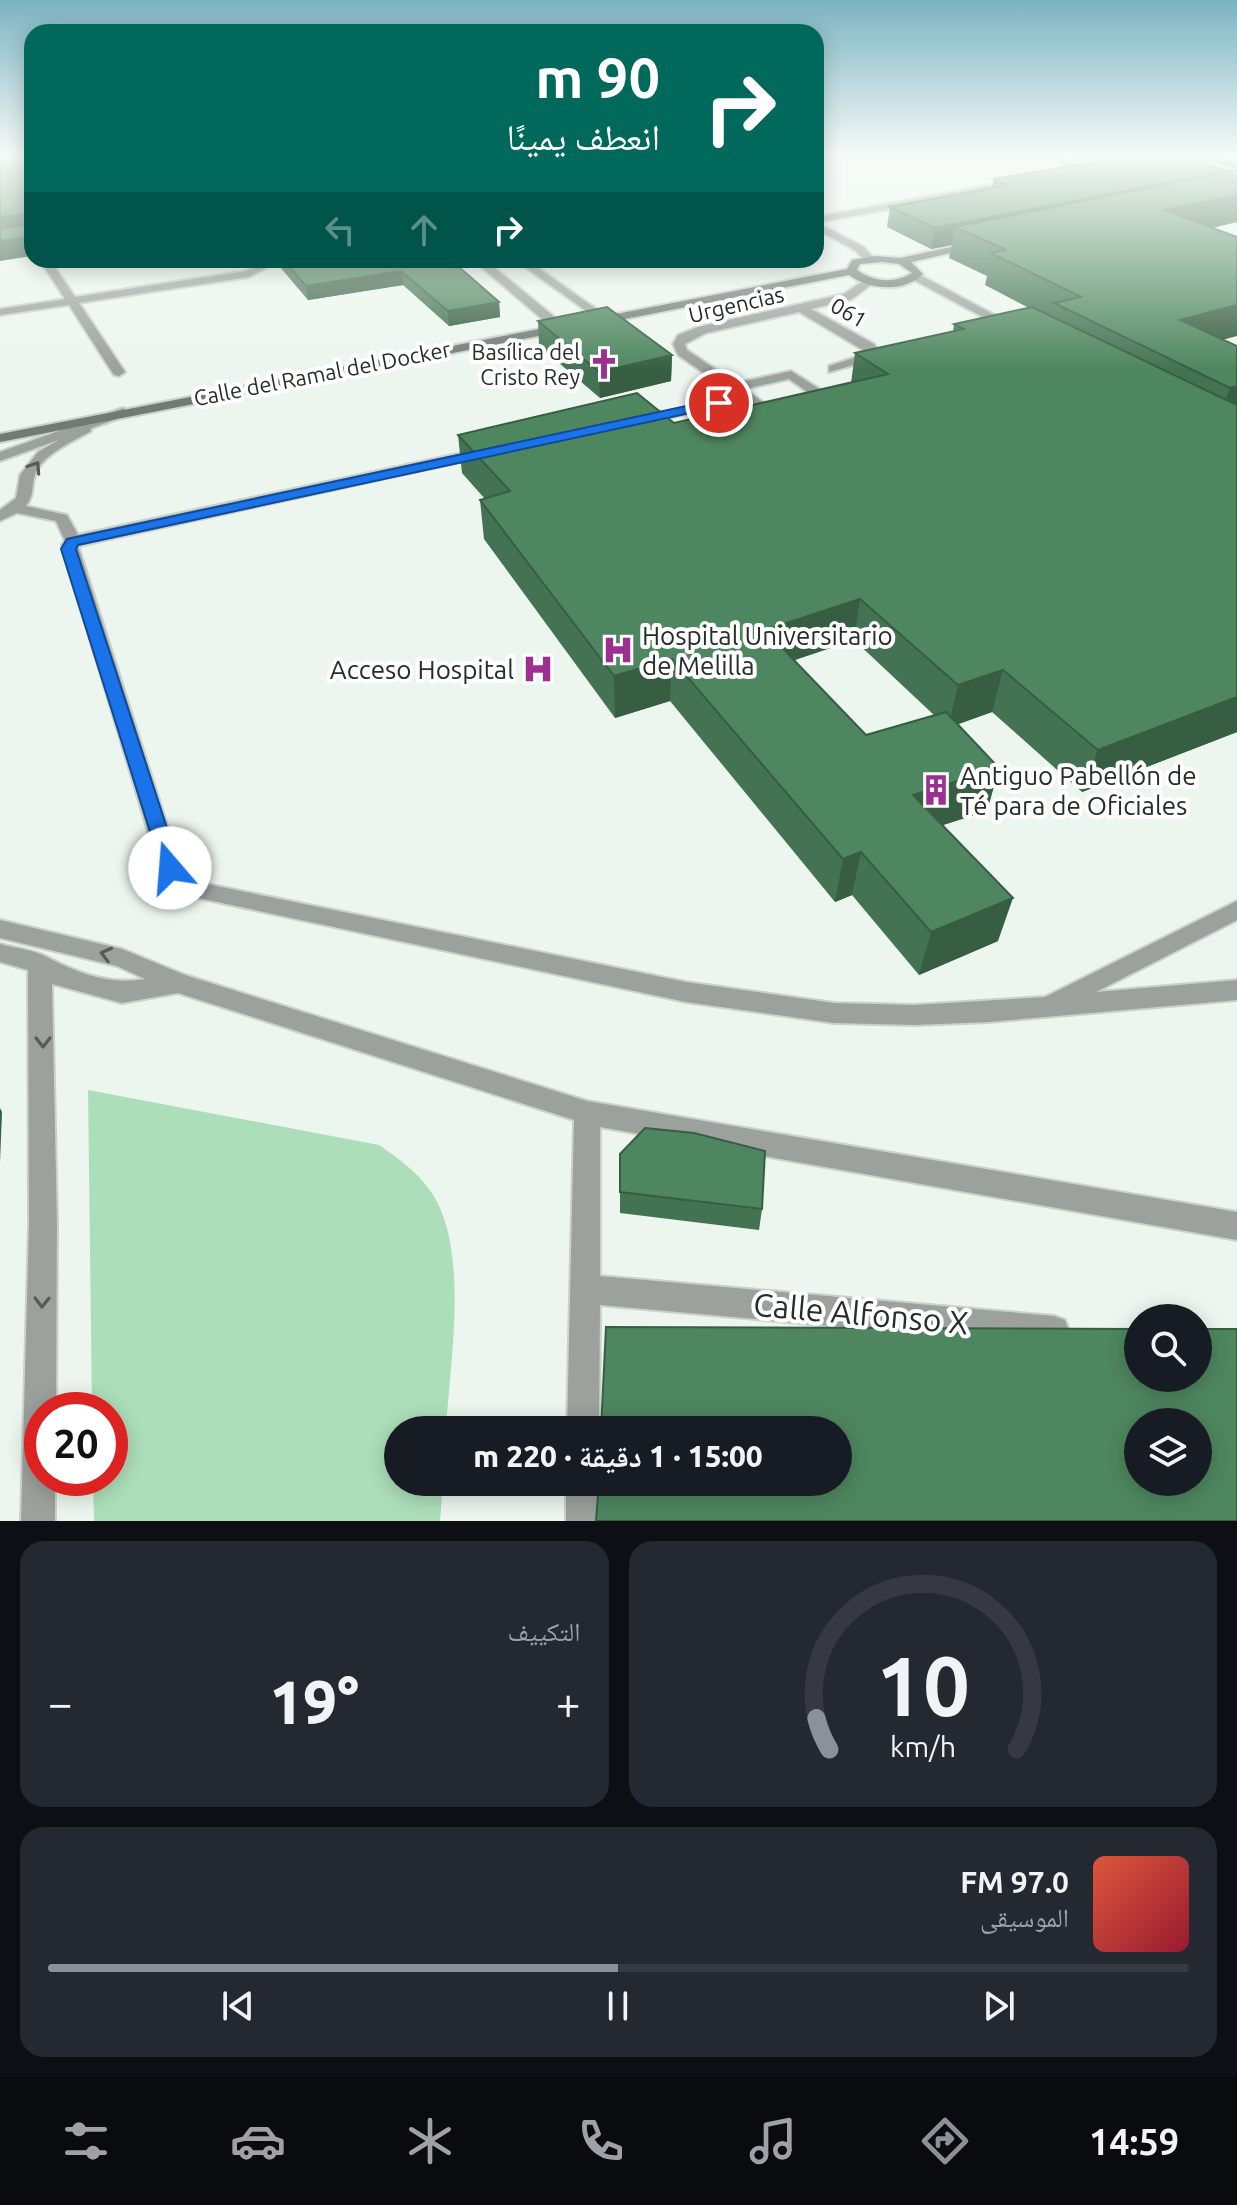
<!DOCTYPE html>
<html lang="ar">
<head>
<meta charset="utf-8">
<style>
	:root { --surface:#171b24; --page:#242831; --text:#f1f3f6; --muted:#9ea1a6; --line:#363941; --accent:#8c9099 }
	body { margin:0; font-family:Ubuntu,"Noto Naskh Arabic",sans-serif; background:var(--page); color:var(--text); direction:rtl; height:100vh; display:flex; flex-direction:column; font-size:30px; white-space:nowrap }
	* { box-sizing:border-box; margin:0 }
	p { font-size:26px; color:var(--muted) }
	.icon { flex:none; width:44px; height:44px; fill:none; stroke:currentColor; stroke-width:2; stroke-linecap:round; stroke-linejoin:round }
	.map { position:relative; height:1521px; overflow:hidden; direction:ltr }
	.side { display:flex; flex-direction:column; gap:20px; padding:20px; background:#0d0f14; flex:1 }
	.side>* { flex:none }
	.guide { position:absolute; left:24px; top:24px; width:800px; height:244px; border-radius:24px; box-shadow:0 4px 20px #0003; direction:rtl; background:#00695c; color:#fff; overflow:hidden }
	.buttons { position:absolute; left:1124px; top:1304px; display:grid; gap:16px }
	.buttons a { display:grid; place-items:center; width:88px; height:88px; border-radius:50%; background:var(--surface); box-shadow:0 4px 20px #0003; font-size:40px }
	.speed { position:absolute; left:24px; top:1392px; display:flex; gap:16px; font-size:40px; font-weight:700; text-align:center }
	.speed>* { display:grid; place-content:center; width:104px; height:104px; border-radius:50%; background:var(--surface); box-shadow:0 4px 20px #0003; line-height:1 }
	.speed .limit { border:12px solid #d22; background:#fff; color:#111 }
	.pin { position:absolute; display:grid; place-items:center; width:68px; height:68px; color:#fff; margin:-34px; border:4px solid #fff; border-radius:50%; box-shadow:0 2px 8px #0007 }
	.me { position:absolute; width:88px; margin:-44px; rotate:342deg; stroke-linejoin:round; filter:drop-shadow(0 0 6px #0008) }
	.turn { display:flex; align-items:center; gap:28px; height:168px; padding:0 32px; font-size:36px }
	.turn .icon { width:104px; height:104px; stroke-width:2.5 }
	.turn b { display:block; font-size:56px; line-height:68px }
	.lanes { display:flex; align-items:center; height:76px; padding:0 32px; background:#0003; justify-content:center; gap:40px; direction:ltr }
	.lanes .off { opacity:.35 }
	.big { font-size:60px; font-weight:800; line-height:1.1 }
	.side .card { flex:1; display:flex; flex-direction:column; justify-content:center; gap:12px; min-width:0; padding:0 28px; border-radius:24px; background:var(--page) }
	.side .dial { align-items:center; gap:0 }
	.dial svg { height:208px; overflow:visible; fill:none; stroke:var(--line); stroke-width:7; stroke-linecap:round; text-anchor:middle }
	.dial text { fill:var(--text); stroke:none }
	.song { display:flex; align-items:center; gap:24px }
	.cover { width:96px; height:96px; border-radius:12px; background:linear-gradient(135deg,hsl(10 70% 55%),hsl(350 70% 35%)) }
	.played { height:8px; border-radius:4px; background:linear-gradient(90deg,var(--accent) 50%,var(--line) 50%) }
	.keys { display:flex; justify-content:space-around; direction:ltr }
	.heat { display:flex; justify-content:space-between; align-items:center; font-size:44px; direction:ltr }
	.side .tiles { flex:1; display:grid; gap:20px; grid-template-columns:1fr 1fr }
	.card:last-child { grid-column:span 2 }
	.trip { position:absolute; left:384px; top:1416px; width:468px; height:80px; border-radius:40px; background:var(--surface); box-shadow:0 4px 20px #0003; font-weight:800; line-height:80px; text-align:center; direction:rtl }
	.tab-bar { display:flex; height:128px; justify-content:space-around; align-items:center; background:#090b0e; color:var(--muted) }
	.tab-bar .icon { width:56px; height:56px }
	.tab-bar .current { color:var(--accent) }
	.tab-bar b { font-size:36px; color:var(--text) }
	.map>svg:first-child { display:block }
	.green { fill:#addeba }
	.lines { fill:none; stroke-linecap:round; stroke-linejoin:round }
	.lane-casing { stroke:#c9d2cb; stroke-width:4 }
	.street-casing { stroke:#c9d2cb; stroke-width:4 }
	.secondary-casing { stroke:#c9d2cb; stroke-width:4 }
	.lane { fill:#9ca19d; fill-rule:evenodd }
	.street { fill:#9ca19d; fill-rule:evenodd }
	.secondary { fill:#737974; fill-rule:evenodd }
	.wall { fill:#437352; fill-rule:evenodd }
	.shaded-wall { fill:#375e42 }
	.building { fill:#4e865f; stroke:#375e42; stroke-width:2; fill-rule:evenodd }
	.oneway { stroke:#575b58 }
	.route { fill:#1a73e8; stroke:#114b97; stroke-width:2 }
	.labels { text-anchor:middle; dominant-baseline:central; stroke-width:8; stroke-linejoin:round; paint-order:stroke }
	.far-street-label { font-size:22px; fill:#292d2a; stroke:#fff }
	.far-poi-label { font-size:22px; fill:#292d2a; stroke:#fff; text-anchor:end }
	.poi-label { font-size:26px; fill:#292d2a; stroke:#fff; text-anchor:start }
	.near-street-label { font-size:32px; fill:#292d2a; stroke:#fff }
</style>
</head>
<body>
<div class="map">
<svg width="1237" height="1521" viewBox="0 0 1237 1521">
	<rect width="100%" height="100%" fill="#ecf6ee"/>
	<path class="green" d="M88 1090 379 1145C401 1160 423 1176 436 1200 468 1259 450 1363 446 1430H398V1482H443L440 1521H94L93 1478H110V1410H92Z"/>
	<g class="lines">
		<defs>
			<g id="lane">
				<polygon points="1053,157 1062,157 1074,167 1045,178 1045,174 1064,166"/>
				<polygon points="1017,180 1020,185 816,223 816,217"/>
				<polygon points="252,260 262,260 266,268 249,277 79,303 125,372 119,376 114,375 69,305 0,315 0,309 65,299 45,268 50,265 54,266 75,297 246,271 255,267"/>
				<polygon points="473,260 485,260 563,324 563,330 555,330"/>
				<polygon points="515,260 527,260 609,318 599,320"/>
				<polygon points="866,279 876,281 852,299 811,309 874,344 881,355 879,358 829,372 829,366 868,353 799,312 706,333 685,344 687,350 736,383 791,371 840,402 840,408 830,408 789,379 745,389 786,419 774,422 678,355 673,344 678,335 698,327 844,294"/>
				<polygon points="719,399 733,402 757,421 745,424 719,407 639,424 632,420"/>
				<path d="M86 424 91 425V431C74 441 41 455 35 475 31 487 35 494 26 506L67 515 78 535 486 448 493 452 486 456 78 546 180 866 188 877 197 882 686 982 834 1003 914 1005 1045 997 1237 901V920L1096 992 1237 980V1000L989 1022 914 1025 834 1023 686 1002 184 895 172 889 159 868 62 545 65 541 56 521 17 513 0 521V510L16 498 20 475 38 452Z"/>
			</g>
			<g id="street">
				<polygon points="816,222 864,247 874,259 865,261 856,251 816,229"/>
				<polygon points="912,275 920,275 1019,328 1009,331 912,279"/>
				<polygon points="123,408 130,412 128,415 0,461 0,452"/>
				<path d="M0 920 122 949 185 975 587 1101 1237 1212V1240L600 1127V1276L1054 1316 1065 1320 1069 1331 1065 1342 1054 1346 600 1305 599 1430H567L574 1120 178 993 122 1003 52 984 57 1224 56 1410H42V1478H55V1521H21L29 1224 28 970 0 962V944C15 948 35 950 49 958 79 974 111 985 145 979L117 966 0 938Z"/>
				<rect x="566" y="1482" width="34" height="39"/>
			</g>
			<g id="secondary">
				<polygon points="1203,157 1237,163 1237,169 1204,159"/>
				<path d="M974 242 978 243V247L911 262 923 274C904 293 870 290 849 275L0 442V434L847 269 852 260 875 256 900 258ZM882 262 899 264 912 273C894 284 874 282 857 270L860 264Z"/>
			</g>
		</defs>
		<use href="#lane" class="lane-casing"/>
		<use href="#street" class="street-casing"/>
		<use href="#secondary" class="secondary-casing"/>
		<use href="#lane" class="lane"/>
		<use href="#street" class="street"/>
		<use href="#secondary" class="secondary"/>
	</g>
	<g class="wall">
		<path d="M1228 171 1237 222 1212 228 1223 340 1237 346V732L1082 792 992 712 957 724 999 768 987 811 942 825 998 941 919 975 852 895 835 902 670 701 615 718 484 539 480 500 485 499 462 473 458 435 674 423 851 383 855 353 953 332 954 324 1029 308 985 285 987 276 949 258 952 245 931 249 887 227 890 207 992 188 994 179ZM854 640 935 716 866 735 794 660Z"/>
		<polygon points="274,260 448,260 499,302 500,317 449,326 403,285 308,300"/>
		<polygon points="538,321 672,355 671,381 600,398 539,346"/>
		<polygon points="620,1192 762,1209 759,1230 620,1213"/>
	</g>
	<g class="shaded-wall">
		<polygon points="1228,171 1222,190 955,227 952,245 931,249 935,228"/>
		<polygon points="1237,195 1237,222 1156,240 1165,210"/>
		<polygon points="26,214 32,232 0,237 0,217"/>
		<polygon points="32,236 32,256 0,261 0,241"/>
		<polygon points="401,271 403,285 308,300 306,286"/>
		<polygon points="499,302 500,317 449,326 448,311"/>
		<polygon points="1237,305 1237,336 1169,354 1180,320"/>
		<polygon points="672,355 671,381 600,398 599,372"/>
		<polygon points="1237,386 1237,419 1217,424 1230,388"/>
		<polygon points="860,599 854,640 760,672 765,630"/>
		<polygon points="672,659 670,701 615,718 614,676"/>
		<polygon points="1003,670 992,712 948,728 958,685"/>
		<polygon points="1237,697 1237,732 1082,792 1098,750"/>
		<polygon points="999,768 987,811 903,838 913,795"/>
		<polygon points="861,852 852,895 835,902 843,859"/>
		<polygon points="1013,898 998,941 919,975 931,932"/>
		<polygon points="0,1108 2,1112 0,1162"/>
	</g>
	<g class="building">
		<polygon points="0,157 32,157 32,236 0,241 0,229 26,225 29,223 26,214 0,217"/>
		<polygon points="1125,157 1187,157 1228,171 935,228 890,207 1007,185 994,179"/>
		<polygon points="1237,170 1237,195 1165,210 1237,237 1237,305 1180,320 1237,346 1237,386 1230,388 1054,303 1081,297 991,253 1006,250 955,227"/>
		<polygon points="283,260 448,260 459,267 499,302 448,311 401,271 306,286"/>
		<polygon points="607,307 672,355 599,372 538,321"/>
		<polygon points="1032,307 1237,405 1237,697 1098,750 1003,670 958,685 860,599 765,630 866,735 946,712 999,768 913,795 1013,898 931,932 861,852 843,859 672,659 614,676 480,500 510,491 458,435 637,393 674,423 888,374 855,353 964,329 954,324"/>
		<polygon points="645,1128 694,1133 765,1151 762,1209 620,1192 620,1154"/>
		<path d="M606 1327 1138 1329V1378H1198V1329H1237V1521H596L598 1495 602 1492V1482H838V1430H601ZM1138 1422H1198V1482H1138Z"/>
	</g>
	<defs><path id="oneway-chevron" d="M-2-3.5L2.5 0L-2 3.5" fill="none" stroke-width="1.6" stroke-linecap="round" stroke-linejoin="round" transform="scale(2)"/></defs>
	<g class="oneway">
		<use href="#oneway-chevron" transform="translate(35 467) rotate(-57)"/>
		<use href="#oneway-chevron" transform="translate(106 954) rotate(-166)"/>
		<use href="#oneway-chevron" transform="translate(43 1042) rotate(90)"/>
		<use href="#oneway-chevron" transform="translate(42 1302) rotate(91)"/>
	</g>
	<linearGradient id="sky" x2="0" y2="1"><stop stop-color="#7bb3c2"/><stop offset="0.42" stop-color="#f6fbf7"/><stop offset="1" stop-color="#f6fbf7" stop-opacity="0"/></linearGradient>
	<rect width="1237" height="370" fill="url(#sky)"/>
	<polygon class="route" points="719,399 723,400 723,406 78,545 76,549 180,868 177,873 163,873 61,549 67,539"/>
	<defs>
		<symbol id="church-bare" viewBox="-9 -9 18 18"><path d="M-1.2-6h2.4v3.5h3.3v2.4h-3.3V6h-2.4V-.1h-3.3v-2.4h3.3Z" fill="#9c2f90" stroke="#fff" stroke-width="2.5" paint-order="stroke"/></symbol>
		<symbol id="hospital-bare" viewBox="-9 -9 18 18"><path d="M-5-5h3v3.5h4V-5h3V5h-3V1.5h-4V5h-3Z" fill="#9c2f90" stroke="#fff" stroke-width="2.5" paint-order="stroke"/></symbol>
		<symbol id="building-bare" viewBox="-9 -9 18 18"><path d="M-4-6H4V6H1V3H-1V6H-4ZM-2.5-4.3h1.7v1.8h-1.7ZM.8-4.3h1.7v1.8H.8ZM-2.5-1h1.7V.8h-1.7ZM.8-1h1.7V.8H.8Z" fill="#9c2f90" stroke="#fff" stroke-width="2.5" paint-order="stroke"/></symbol>
	</defs>
	<g fill-rule="evenodd">
		<use href="#church-bare" x="582" y="342" width="44" height="44"/>
		<use href="#hospital-bare" x="596" y="628" width="44" height="44"/>
		<use href="#hospital-bare" x="516" y="647" width="44" height="44"/>
		<use href="#building-bare" x="914" y="768" width="44" height="44"/>
	</g>
	<g class="labels">
		<g class="far-street-label">
			<text transform="translate(736 304) rotate(-13)">Urgencias</text>
			<text transform="translate(849 312) rotate(30)">061</text>
			<text transform="translate(322 373) rotate(-11)">Calle del Ramal del Docker</text>
		</g>
		<g class="far-poi-label">
			<text x="580" y="351">Basílica del<tspan x="580" dy="25">Cristo Rey</tspan></text>
		</g>
		<g class="poi-label">
			<text x="642" y="635">Hospital Universitario<tspan x="642" dy="30">de Melilla</tspan></text>
			<text x="514" y="669" text-anchor="end">Acceso Hospital</text>
			<text x="960" y="775">Antiguo Pabellón de<tspan x="960" dy="30">Té para de Oficiales</tspan></text>
		</g>
		<g class="near-street-label">
			<text transform="translate(861 1313) rotate(5)">Calle Alfonso X</text>
		</g>
	</g>
</svg>
<div class="buttons">
<a><svg class="icon" aria-label="search" viewBox="0 0 24 24"><circle cx="10" cy="10" r="6"/><path d="M15 15l6 6"/></svg></a>
<a><svg class="icon" aria-label="layers" viewBox="0 0 24 24"><path d="M12 4l9 5-9 5-9-5zM3 14l9 5 9-5"/></svg></a>
</div>
<div class="speed"><div class="limit">20</div></div>
<div class="pin" style="left:719px;top:403px;background:#d93025"><svg class="icon" aria-label="arrive" viewBox="0 0 24 24"><path d="M6 21V4h12l-3 4 3 4H6"/></svg></div>
<svg class="me" style="left:170px;top:868px" viewBox="-20 -20 40 40"><circle r="19" fill="#fff"/><path d="M0-13L10 11 0 6-10 11z" fill="#1a73e8"/></svg>
<div class="trip">15:00 · 1 دقيقة · 220 m</div>
<div class="guide">
<div class="turn"><svg class="icon" aria-label="right" viewBox="0 0 24 24"><path d="M7 20v-9h11M14 6l5 5-5 5"/></svg><div><b>90 m</b>انعطف يمينًا</div></div>
<div class="lanes"><svg class="icon off" aria-label="left" viewBox="0 0 24 24"><path d="M17 20v-9H6M10 6l-5 5 5 5"/></svg><svg class="icon off" aria-label="ahead" viewBox="0 0 24 24"><path d="M12 20V5M6 11l6-6 6 6"/></svg><svg class="icon" aria-label="right" viewBox="0 0 24 24"><path d="M7 20v-9h11M14 6l5 5-5 5"/></svg></div>
</div>
</div>
<section class="side">
<div class="tiles">
<div class="card dial"><svg viewBox="0 0 100 80">
<path d="M14 69A42 42 0 1 1 86 69"/>
<path d="M14 69A42 42 0 0 1 9 57" stroke="#8c9099"/>
<text x="50" y="56" font-size="32" font-weight="700">10</text>
<text x="50" y="72" font-size="11">km/h</text>
</svg></div>
<div class="card"><p>التكييف</p>
<div class="heat"><a>−</a><b class="big">19°</b><a>+</a></div>
</div>
<div class="card">
<div class="song"><i class="cover"></i><div><b>97.0 FM</b><p>الموسيقى</p></div></div>
<div class="played"></div>
<div class="keys"><svg class="icon" aria-label="previous" viewBox="0 0 24 24"><path d="M18 5L8 12l10 7zM5 5v14"/></svg><svg class="icon" aria-label="pause" viewBox="0 0 24 24"><path d="M8 5v14M16 5v14"/></svg><svg class="icon" aria-label="next" viewBox="0 0 24 24"><path d="M6 5l10 7-10 7zM19 5v14"/></svg></div>
</div>
</div>
</section>
<nav class="tab-bar">
<b>14:59</b>
<svg class="icon current" aria-label="directions" viewBox="0 0 24 24"><path d="M12 3l9 9-9 9-9-9zM9 14v-3h6M13 9l2 2-2 2"/></svg>
<svg class="icon" aria-label="music" viewBox="0 0 24 24"><path d="M9 18V5l10-2v13"/><circle cx="6" cy="18" r="3"/><circle cx="16" cy="16" r="3"/></svg>
<svg class="icon" aria-label="phone" viewBox="0 0 24 24"><path d="M5 4h4l2 5-3 2q2 4 5 5l2-3 5 2v4C11 20 4 13 5 4z"/></svg>
<svg class="icon" aria-label="climate" viewBox="0 0 24 24"><path d="M12 3v18M4 7l16 10M4 17L20 7"/></svg>
<svg class="icon" aria-label="car" viewBox="0 0 24 24"><path d="M5 17H2v-5l4-1 3-4h7l3 4 3 1v5h-3M9 17h6M6 11h13"/><circle cx="7" cy="17" r="2"/><circle cx="17" cy="17" r="2"/></svg>
<svg class="icon" aria-label="filters" viewBox="0 0 24 24"><path d="M4 7h16M4 17h16"/><circle cx="9" cy="7" r="2"/><circle cx="15" cy="17" r="2"/></svg>
</nav>
</body>
</html>
